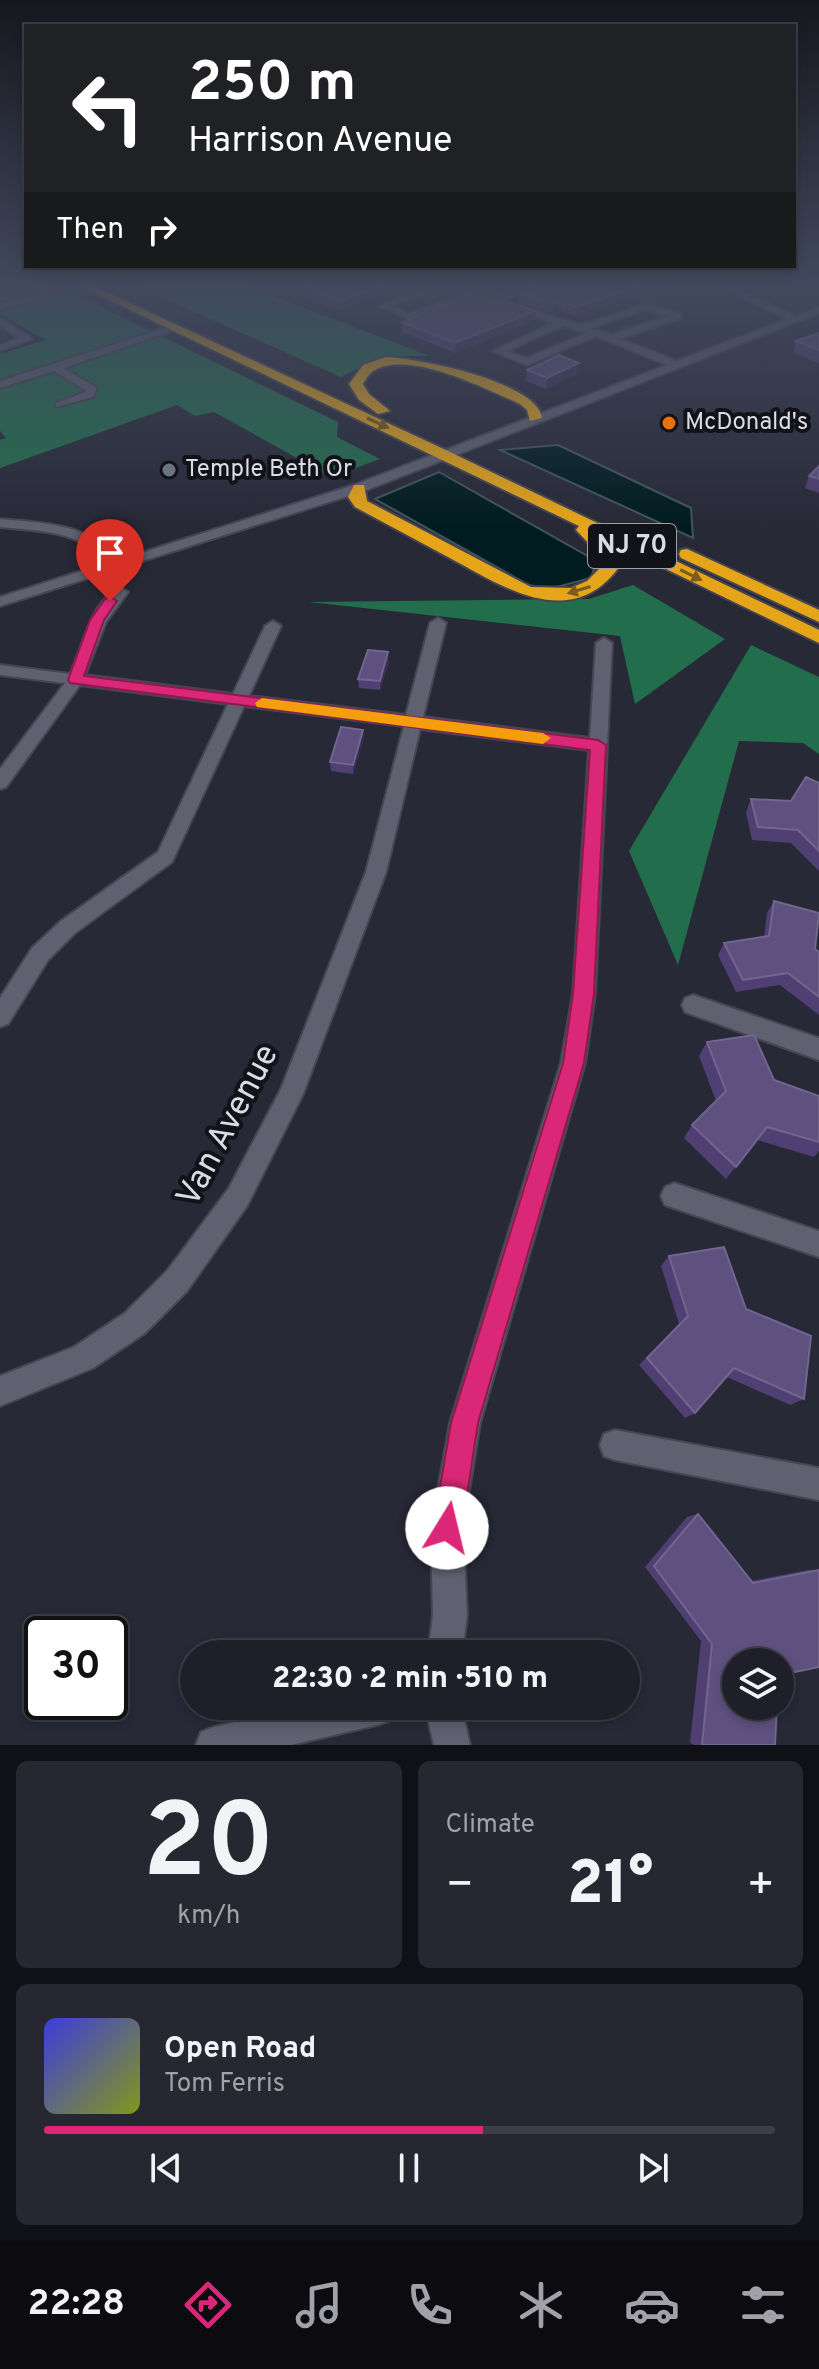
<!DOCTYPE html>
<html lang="en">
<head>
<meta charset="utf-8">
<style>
	:root { --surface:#1e1f29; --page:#262731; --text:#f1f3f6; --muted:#a1a2a8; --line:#3c3d46; --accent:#db2777 }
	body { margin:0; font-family:Overpass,sans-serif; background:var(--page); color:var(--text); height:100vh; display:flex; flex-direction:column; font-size:30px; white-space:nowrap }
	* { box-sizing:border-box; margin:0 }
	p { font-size:26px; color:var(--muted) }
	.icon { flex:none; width:44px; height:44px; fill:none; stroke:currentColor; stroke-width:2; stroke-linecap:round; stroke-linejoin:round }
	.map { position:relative; height:1745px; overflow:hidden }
	.sheet { display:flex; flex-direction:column; gap:16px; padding:16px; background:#101117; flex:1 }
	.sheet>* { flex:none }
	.top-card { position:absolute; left:24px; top:24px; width:772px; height:244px; border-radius:0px; box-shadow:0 4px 12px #0003,0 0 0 2px var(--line); background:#202124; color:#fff; overflow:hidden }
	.tools { position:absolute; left:722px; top:1648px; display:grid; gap:16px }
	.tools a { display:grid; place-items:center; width:72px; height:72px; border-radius:50%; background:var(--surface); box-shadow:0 4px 12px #0003,0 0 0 2px var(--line); font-size:40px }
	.speed { position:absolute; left:24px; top:1616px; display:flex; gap:16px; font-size:40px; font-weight:700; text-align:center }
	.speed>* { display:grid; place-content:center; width:104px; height:104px; border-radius:50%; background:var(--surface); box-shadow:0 4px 12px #0003,0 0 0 2px var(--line); line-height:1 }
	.speed .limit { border:4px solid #111; border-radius:12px; background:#fff; color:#111 }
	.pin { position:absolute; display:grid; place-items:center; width:68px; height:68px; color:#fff; margin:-82px -34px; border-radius:50% 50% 50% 0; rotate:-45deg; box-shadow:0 0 8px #0007 }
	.pin .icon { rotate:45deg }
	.me { position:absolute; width:88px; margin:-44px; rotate:9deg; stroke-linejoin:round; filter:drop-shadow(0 0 6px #0008) }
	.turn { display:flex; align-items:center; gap:28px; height:168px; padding:0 32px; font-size:36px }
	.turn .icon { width:104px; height:104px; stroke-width:2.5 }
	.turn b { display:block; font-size:56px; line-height:68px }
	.then { display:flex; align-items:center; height:76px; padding:0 32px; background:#0003; gap:16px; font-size:30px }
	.big { font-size:60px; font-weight:800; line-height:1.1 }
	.sheet .widget { flex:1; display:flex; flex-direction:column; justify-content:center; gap:12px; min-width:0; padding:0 28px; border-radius:12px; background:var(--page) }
	.sheet .dial { align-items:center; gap:0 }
	.dial b { font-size:104px; line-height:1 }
	.song { display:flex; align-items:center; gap:24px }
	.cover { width:96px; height:96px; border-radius:12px; background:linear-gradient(135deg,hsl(240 70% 55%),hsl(70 70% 35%)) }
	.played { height:8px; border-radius:4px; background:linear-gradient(90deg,var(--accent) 60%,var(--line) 60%) }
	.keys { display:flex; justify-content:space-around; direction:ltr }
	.heat { display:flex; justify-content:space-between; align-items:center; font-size:44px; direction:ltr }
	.sheet .tiles { flex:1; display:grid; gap:16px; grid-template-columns:1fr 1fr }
	.widget:last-child { grid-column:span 2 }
	.trip { position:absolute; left:180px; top:1640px; width:460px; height:80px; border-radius:40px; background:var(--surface); box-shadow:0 4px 12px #0003,0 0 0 2px var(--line); font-weight:800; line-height:80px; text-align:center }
	.tabs { display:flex; height:128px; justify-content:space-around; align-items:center; background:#0c0c10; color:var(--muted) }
	.tabs .icon { width:56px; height:56px }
	.tabs .active { color:var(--accent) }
	.tabs b { font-size:36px; color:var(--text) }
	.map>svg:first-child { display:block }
	.forest { fill:#226e4c }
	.water { fill:#001c20; stroke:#41555b; stroke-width:2 }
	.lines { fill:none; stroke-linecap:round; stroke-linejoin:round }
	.minor-casing { stroke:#454651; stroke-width:4 }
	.highway-casing { stroke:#454651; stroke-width:4 }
	.minor { fill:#5f6171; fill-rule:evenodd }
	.highway { fill:#e6a519; fill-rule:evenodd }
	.wall { fill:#4f3f73 }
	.shaded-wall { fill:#392f56 }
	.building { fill:#5e507f; stroke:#72658f; stroke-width:2 }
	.oneway { fill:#7c5c19 }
	.route { fill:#db2777; stroke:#8e194d; stroke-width:2 }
	.slow { fill:#f59e0b }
	.food-dot { fill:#e8710a; stroke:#121219; stroke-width:3 }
	.worship-dot { fill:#6b7280; stroke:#121219; stroke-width:3 }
	.labels { text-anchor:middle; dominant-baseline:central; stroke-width:8; stroke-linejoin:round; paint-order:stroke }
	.far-poi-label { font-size:24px; fill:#dadbe4; stroke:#121219; text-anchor:start }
	.shield { fill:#121219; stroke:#9e9fa7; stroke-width:2 }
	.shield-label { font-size:26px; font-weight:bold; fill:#dadbe4 }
	.near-street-label { font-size:34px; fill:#dadbe4; stroke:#121219 }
</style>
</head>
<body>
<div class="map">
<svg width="819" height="1745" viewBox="0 0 819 1745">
	<rect width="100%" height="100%" fill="#282937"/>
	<g class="forest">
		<polygon points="0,283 52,283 338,422 337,437 380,459 331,477 214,412 195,416 177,405 0,468 0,440 6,438 0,431 0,354 46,340 0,314"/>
		<polygon points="130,283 240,283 429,356 383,356 341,377"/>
		<polygon points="633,585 725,639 635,704 620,636 309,602 589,599"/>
		<polygon points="751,645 819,677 819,754 803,743 739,741 678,965 629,851"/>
	</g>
	<g class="water">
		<polygon points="558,445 691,508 693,538 500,450"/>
		<polygon points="439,472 591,558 595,565 591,578 549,589 529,585 375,499"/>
	</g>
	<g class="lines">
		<defs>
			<g id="minor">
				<polygon points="76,283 86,284 0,310 0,304"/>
				<path d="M433 283H447L493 298 526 283H537L503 301 581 325 645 304 681 314V318L620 339 677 361 787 319 711 283 729 286 775 283 739 290 796 316 819 307V313L364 491 0 606V597L107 563C81 530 39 531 0 527V519C43 523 90 523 119 560L354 485 667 365 596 336 527 365 493 351 553 323 472 297 409 319 378 306 435 285ZM444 288 463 294 409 313 392 306ZM645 310 668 316 611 335 591 328ZM563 326 587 333 527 358 507 351Z"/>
				<polygon points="671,283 708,283 703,286"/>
				<polygon points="0,319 3,320 32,339 0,351 0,345 19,338 0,326"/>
				<polygon points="171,326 180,328 64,368 97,388 93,397 56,407 56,403 87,391 54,371 0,388 0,381"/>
				<path d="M121 588 128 592 106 622 85 675 233 694 265 626 273 621 281 626 249 696 406 715 430 623 438 618 446 623 423 717 590 738 596 643 604 638 612 643 595 994 585 1063 480 1423 463 1528 467 1615 462 1654H428L433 1615 431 1528 450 1423 561 1063 573 994 589 750 420 729 386 872 303 1094 247 1206 187 1291 145 1333 93 1368 0 1406V1376L74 1347 125 1313 167 1271 229 1188 281 1089 366 872 404 726 244 706 172 862 75 933 48 960 8 1024 0 1027V998L32 948 61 921 158 852 228 704 80 685 6 787 0 789V769L65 683 0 675V665L70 674C83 648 91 598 121 588Z"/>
				<polygon points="693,995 819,1038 819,1060 685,1012 682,1005 685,998"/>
				<polygon points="674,1183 819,1231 819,1257 665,1205 661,1196 665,1187"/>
				<polygon points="615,1430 819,1468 819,1500 615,1460 604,1456 600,1445 604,1434"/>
				<polygon points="304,1706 399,1706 394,1719 381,1724 291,1745 196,1745 201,1732 214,1727"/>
				<polygon points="425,1706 461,1706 470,1745 434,1745"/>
			</g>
			<g id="highway">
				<path d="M74 283H87L450 452 819 630V643L602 538 612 549 619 567C571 633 502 586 448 557 417 540 386 524 355 507L348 497 354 485H364L367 501 531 587 571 588 587 581 601 567 596 551 576 530 579 526Z"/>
				<path d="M386 357C418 358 538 382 542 418L530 421 527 410 520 404C486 389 410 350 375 370 369 373 366 379 363 384L369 394 390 411 378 414 359 400 349 384 363 365Z"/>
				<polygon points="687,549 819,610 819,622 681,558 679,554 681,550"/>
			</g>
		</defs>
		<use href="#minor" class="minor-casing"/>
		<use href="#highway" class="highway-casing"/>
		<use href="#minor" class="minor"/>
		<use href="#highway" class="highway"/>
	</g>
	<g class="wall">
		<polygon points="293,283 419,283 339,311 294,293"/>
		<polygon points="647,284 646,294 575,316 561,310 553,313 519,303 520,293"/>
		<polygon points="535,320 455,353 402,332 402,322"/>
		<polygon points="819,333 819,363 793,353 796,341"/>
		<polygon points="527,370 577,374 546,389 526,381"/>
		<polygon points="819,466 819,493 805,488 809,476"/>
		<polygon points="389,661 380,690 359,688 358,679"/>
		<polygon points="364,738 353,774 331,771 330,762"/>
		<polygon points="819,783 819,871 791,843 752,840 746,812 751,799 791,801"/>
		<polygon points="774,901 819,952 819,1015 780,985 736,992 718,955 724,943 764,937 767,913"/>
		<polygon points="707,1042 774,1080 819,1096 819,1151 814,1157 757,1140 726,1179 684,1138 692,1125 716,1101 699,1056"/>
		<polygon points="669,1256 746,1309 804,1399 790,1405 727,1377 695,1413 685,1418 639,1365 679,1324 661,1266"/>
		<polygon points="698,1514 752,1581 808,1570 819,1570 819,1667 780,1662 775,1745 694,1745 690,1743 701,1641 645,1567 687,1517"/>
	</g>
	<g class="shaded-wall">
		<polygon points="392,283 419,283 339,311 339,301"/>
		<polygon points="647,284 646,294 575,316 576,307"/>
		<polygon points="562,301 561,310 553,313 554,304"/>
		<polygon points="536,311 535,320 455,353 455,343"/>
		<polygon points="4,328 8,339 0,343 0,330"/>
		<polygon points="579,363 577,374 546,389 547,378"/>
		<polygon points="388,652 389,661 380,690 380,681"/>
		<polygon points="363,730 364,738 353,774 353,765"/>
	</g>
	<g class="building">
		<polygon points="293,283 392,283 339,301"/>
		<polygon points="542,283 641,283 647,284 576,307 562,301 554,304 520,293"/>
		<polygon points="471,296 495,305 504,301 536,311 455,343 402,322"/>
		<polygon points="819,333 819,350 796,341"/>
		<polygon points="559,355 579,363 547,378 527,370"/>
		<polygon points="819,466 819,479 809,476"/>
		<polygon points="368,650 388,652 380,681 358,679"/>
		<polygon points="341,727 363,730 353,765 330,762"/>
		<polygon points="806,777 819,783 819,851 798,830 758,827 751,799 791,801"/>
		<polygon points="774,901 819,913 815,949 819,952 819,997 788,973 743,980 724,943 769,936"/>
		<polygon points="754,1035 774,1080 819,1096 819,1142 767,1127 736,1167 692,1125 726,1091 707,1042"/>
		<polygon points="724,1247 746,1309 811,1336 804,1399 734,1368 695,1413 647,1358 688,1316 669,1256"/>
		<polygon points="698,1514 753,1583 819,1570 819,1667 780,1675 780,1662 736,1662 736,1706 777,1706 775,1745 702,1745 712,1644 654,1566"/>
	</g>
	<defs><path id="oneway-solid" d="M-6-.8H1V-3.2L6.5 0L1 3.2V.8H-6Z" transform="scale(2)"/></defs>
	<g class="oneway">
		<use href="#oneway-solid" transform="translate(378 423) rotate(25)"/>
		<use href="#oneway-solid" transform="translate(691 575) rotate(26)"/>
		<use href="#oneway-solid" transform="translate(579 590) rotate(163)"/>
	</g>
	<linearGradient id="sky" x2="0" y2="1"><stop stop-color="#16171e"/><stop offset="0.54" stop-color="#42495e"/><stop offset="1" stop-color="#42495e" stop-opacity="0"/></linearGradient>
	<rect width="819" height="527" fill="url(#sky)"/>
	<polygon class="route" points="110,597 117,601 104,620 84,676 598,740 606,745 594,994 584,1063 478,1423 462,1528 458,1539 447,1543 437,1539 433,1528 451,1423 563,1063 573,994 590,750 70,683 68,680 90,620 105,599"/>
	<polygon class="slow" points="262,698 543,733 551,738 543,744 257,707 255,703"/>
	<circle class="food-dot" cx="669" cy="423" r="8"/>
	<circle class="worship-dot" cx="169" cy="470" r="8"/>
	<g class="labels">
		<g class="far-poi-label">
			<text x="685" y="423">McDonald's</text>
			<text x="185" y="470">Temple Beth Or</text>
		</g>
		<rect class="shield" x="588" y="524" width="88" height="44" rx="6"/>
		<g class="shield-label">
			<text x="632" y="546">NJ 70</text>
		</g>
		<g class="near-street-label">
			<text transform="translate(229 1126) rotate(-62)">Van Avenue</text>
		</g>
	</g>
</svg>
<div class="tools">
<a><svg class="icon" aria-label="layers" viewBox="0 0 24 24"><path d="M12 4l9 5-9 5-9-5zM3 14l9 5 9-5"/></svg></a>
</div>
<div class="speed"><div class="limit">30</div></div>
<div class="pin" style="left:110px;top:601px;background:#d93025"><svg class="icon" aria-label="arrive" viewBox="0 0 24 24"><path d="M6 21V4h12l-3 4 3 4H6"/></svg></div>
<svg class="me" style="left:447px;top:1528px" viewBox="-20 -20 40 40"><circle r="19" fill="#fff"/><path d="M0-13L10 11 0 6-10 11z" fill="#db2777"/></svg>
<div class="trip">22:30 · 2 min · 510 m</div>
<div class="top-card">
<div class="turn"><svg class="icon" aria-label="left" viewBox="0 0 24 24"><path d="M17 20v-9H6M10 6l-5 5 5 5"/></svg><div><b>250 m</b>Harrison Avenue</div></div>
<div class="then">Then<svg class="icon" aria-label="right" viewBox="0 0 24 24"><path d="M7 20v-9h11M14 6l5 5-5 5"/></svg></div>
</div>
</div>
<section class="sheet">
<div class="tiles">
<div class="widget dial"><b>20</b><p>km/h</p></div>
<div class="widget"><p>Climate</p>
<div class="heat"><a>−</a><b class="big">21°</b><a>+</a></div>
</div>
<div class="widget">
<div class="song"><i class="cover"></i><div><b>Open Road</b><p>Tom Ferris</p></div></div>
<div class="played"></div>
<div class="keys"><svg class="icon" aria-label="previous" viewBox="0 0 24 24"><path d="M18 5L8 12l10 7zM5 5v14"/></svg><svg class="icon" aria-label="pause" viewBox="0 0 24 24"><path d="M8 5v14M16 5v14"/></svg><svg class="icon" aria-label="next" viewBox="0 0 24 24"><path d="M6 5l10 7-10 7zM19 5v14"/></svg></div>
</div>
</div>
</section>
<nav class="tabs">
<b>22:28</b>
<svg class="icon active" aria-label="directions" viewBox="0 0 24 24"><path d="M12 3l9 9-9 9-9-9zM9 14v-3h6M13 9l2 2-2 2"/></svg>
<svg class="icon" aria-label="music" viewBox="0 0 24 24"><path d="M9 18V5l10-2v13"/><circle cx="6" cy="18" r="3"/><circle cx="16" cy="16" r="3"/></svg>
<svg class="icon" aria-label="phone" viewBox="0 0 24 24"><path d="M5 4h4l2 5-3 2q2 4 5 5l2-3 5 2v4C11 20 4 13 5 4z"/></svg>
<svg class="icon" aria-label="climate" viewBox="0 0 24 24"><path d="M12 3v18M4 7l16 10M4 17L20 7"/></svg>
<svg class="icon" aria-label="car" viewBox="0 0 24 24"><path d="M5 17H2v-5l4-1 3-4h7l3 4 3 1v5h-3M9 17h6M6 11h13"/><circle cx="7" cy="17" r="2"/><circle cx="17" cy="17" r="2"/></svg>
<svg class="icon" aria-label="filters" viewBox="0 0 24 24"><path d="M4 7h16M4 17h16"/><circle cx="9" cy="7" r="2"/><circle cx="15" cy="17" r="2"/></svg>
</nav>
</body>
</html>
